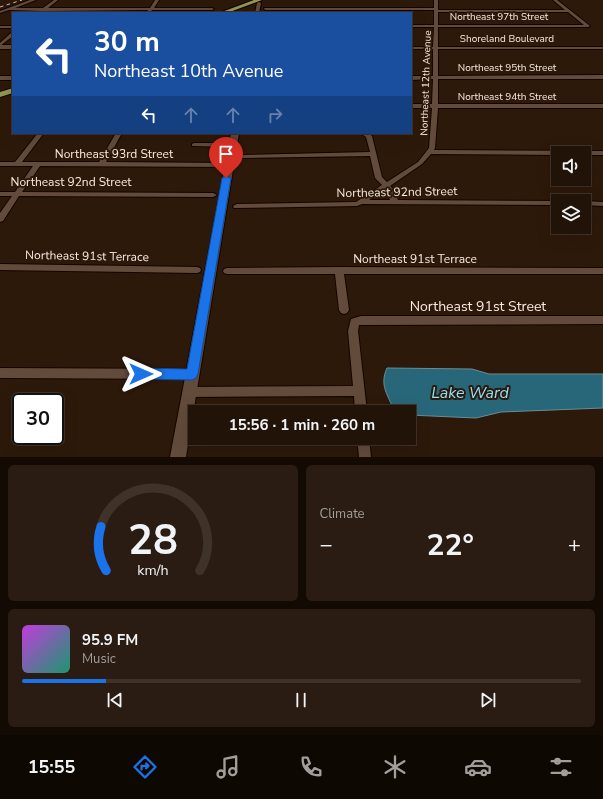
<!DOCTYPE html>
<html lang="en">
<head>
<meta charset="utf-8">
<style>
	:root { --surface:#221308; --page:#2a1c12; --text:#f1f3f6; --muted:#a29e9c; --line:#3f3229; --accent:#1a73e8 }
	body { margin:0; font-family:"Nunito Sans",sans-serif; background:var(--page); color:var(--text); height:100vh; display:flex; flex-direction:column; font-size:15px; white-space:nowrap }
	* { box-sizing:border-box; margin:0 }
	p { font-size:13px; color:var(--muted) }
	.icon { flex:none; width:22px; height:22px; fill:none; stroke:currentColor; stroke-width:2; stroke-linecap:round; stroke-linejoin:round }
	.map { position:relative; height:457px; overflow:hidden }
	.side { display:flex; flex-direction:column; gap:8px; padding:8px; background:#130a04; flex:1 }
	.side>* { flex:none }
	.guide { position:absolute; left:12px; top:12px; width:400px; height:122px; border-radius:0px; box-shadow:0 4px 16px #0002,0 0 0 1px var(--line); background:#1a4fa0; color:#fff; overflow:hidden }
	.controls { position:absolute; left:551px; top:146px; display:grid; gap:8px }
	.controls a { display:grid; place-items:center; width:40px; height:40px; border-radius:0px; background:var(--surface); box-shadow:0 4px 16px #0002,0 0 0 1px var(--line); font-size:20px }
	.speed { position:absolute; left:12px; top:393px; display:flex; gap:8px; font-size:20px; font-weight:700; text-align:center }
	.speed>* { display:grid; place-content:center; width:52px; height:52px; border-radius:50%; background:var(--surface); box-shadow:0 4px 16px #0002,0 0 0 1px var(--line); line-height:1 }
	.speed .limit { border:2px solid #111; border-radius:6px; background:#fff; color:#111 }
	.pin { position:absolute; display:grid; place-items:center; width:34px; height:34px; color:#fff; margin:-41px -17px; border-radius:50% 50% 50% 0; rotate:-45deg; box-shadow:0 0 4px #0007 }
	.pin .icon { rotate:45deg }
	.me { position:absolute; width:44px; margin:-22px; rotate:90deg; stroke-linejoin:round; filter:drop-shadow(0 0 3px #0008) }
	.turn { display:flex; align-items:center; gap:14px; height:84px; padding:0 16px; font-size:18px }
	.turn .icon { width:52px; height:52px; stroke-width:2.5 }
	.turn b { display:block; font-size:28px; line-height:34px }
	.lanes { display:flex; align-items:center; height:38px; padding:0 16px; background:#0003; justify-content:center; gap:20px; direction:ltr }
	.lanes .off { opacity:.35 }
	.big { font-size:30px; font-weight:700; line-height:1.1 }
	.side .tile { flex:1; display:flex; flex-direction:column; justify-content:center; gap:6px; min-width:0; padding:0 14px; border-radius:6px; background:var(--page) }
	.side .dial { align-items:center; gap:0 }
	.dial svg { height:104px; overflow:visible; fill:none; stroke:var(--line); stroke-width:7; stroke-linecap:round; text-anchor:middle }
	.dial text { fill:var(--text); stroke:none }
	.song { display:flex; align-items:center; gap:12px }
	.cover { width:48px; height:48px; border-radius:6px; background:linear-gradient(135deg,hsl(290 70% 55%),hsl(160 70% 35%)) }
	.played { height:4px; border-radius:2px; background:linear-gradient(90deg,var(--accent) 15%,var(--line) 15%) }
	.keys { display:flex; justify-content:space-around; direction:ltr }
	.heat { display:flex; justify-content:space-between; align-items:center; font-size:22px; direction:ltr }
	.side .tiles { flex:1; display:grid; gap:8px; grid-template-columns:1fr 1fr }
	.tile:last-child { grid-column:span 2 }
	.trip { position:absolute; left:188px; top:405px; width:228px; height:40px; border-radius:0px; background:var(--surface); box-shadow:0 4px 16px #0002,0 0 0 1px var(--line); font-weight:700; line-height:40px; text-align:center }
	.menu { display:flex; height:64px; justify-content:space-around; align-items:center; background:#0e0803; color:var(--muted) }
	.menu .icon { width:28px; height:28px }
	.menu .active { color:var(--accent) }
	.menu b { font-size:18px; color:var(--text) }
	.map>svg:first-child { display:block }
	.water { fill:#286779; stroke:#678e98 }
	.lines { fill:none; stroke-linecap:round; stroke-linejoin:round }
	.minor-casing { stroke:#140400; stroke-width:2 }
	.tertiary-casing { stroke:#140400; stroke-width:2 }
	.primary-casing { stroke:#140400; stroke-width:2 }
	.minor { fill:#634b3b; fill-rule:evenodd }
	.tertiary { fill:#634b3b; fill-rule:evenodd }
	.primary { fill:#949751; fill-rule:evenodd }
	.rail { stroke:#c9b9ae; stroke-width:1; stroke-dasharray:3.5 3.5; stroke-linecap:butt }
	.route { fill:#1a73e8; stroke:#114b97 }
	.labels { text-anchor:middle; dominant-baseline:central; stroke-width:4; stroke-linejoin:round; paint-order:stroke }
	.far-street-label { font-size:10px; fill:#f9eae0; stroke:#2d190a }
	.street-label { font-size:12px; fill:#f9eae0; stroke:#2d190a }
	.near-street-label { font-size:14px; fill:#f9eae0; stroke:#2d190a }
	.near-water-label { font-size:16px; font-style:italic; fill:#8ee0fa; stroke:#2d190a }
</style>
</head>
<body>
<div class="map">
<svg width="603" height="457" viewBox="0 0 603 457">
	<rect width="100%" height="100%" fill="#2d190a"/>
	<path class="water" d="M387 368 472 369 489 374H603V408L501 412 476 418 409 415V412L394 411C388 394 379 386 387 368Z"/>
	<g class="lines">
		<defs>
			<g id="minor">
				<polygon points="30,0 36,0 15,8 43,8 54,0 58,0 48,8 150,8 155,0 159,0 154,8 212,8 214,9 212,10 152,10 150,13 147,12 148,10 43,11 9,10 0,13 0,11"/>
				<path d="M434 0H438V10H565L553 0H557L590 26 588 27H438V47H603V49H438V76L603 75V79H438V104H603V108H438L435 148 434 150 603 151V155H584V153H558V155L431 154 422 164 390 186 394 190 398 200 558 201H559H558V205L362 204 357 206 234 208 233 206 237 204 356 202 382 185 375 178 370 156 243 158 241 157V155L370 152 366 137 360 133H368L372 136 382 177 387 182 418 162 429 148 432 108H411V104H432L433 79 411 80V76H433V49H411V47H433L434 27H411V25H434V10H265L264 8H434ZM438 12H568L584 25H438ZM385 189 390 200H369Z"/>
				<rect x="0" y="26" width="13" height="2"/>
				<polygon points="11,33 13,33 13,36 0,46 0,43"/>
				<rect x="0" y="76" width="13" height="4"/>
				<polygon points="38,133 44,133 22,162 99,162 116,133 122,133 106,162 229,163 232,165 229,167 40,166 22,192 213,193 217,195 213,197 19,196 3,221 0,222 0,213 12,196 0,196 0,192 15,192 33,166 0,166 0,162 15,162"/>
				<polygon points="194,143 233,143 236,145 233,147 192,146 192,144"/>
				<polygon points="583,201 584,201 603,202 603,206 584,205 584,201"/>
				<polygon points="0,264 197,267 200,268 201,270 200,272 197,273 0,270"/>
				<polygon points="339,267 603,268 603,274 344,274 349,310 347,313 344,314 341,313 339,310 335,274 227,274 224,273 223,271 224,269 227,268"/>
				<polygon points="361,316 603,316 603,324 359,325 358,331 367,412 355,412 354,396 189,397 185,396 183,392 185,388 189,387 353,386 348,331 351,319"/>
				<polygon points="0,368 192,369 196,371 197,374 196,377 192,379 0,378"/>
				<polygon points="357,438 369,438 371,457 359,457"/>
			</g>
			<g id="tertiary">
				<polygon points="259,2 261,3 259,13 255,13 257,3"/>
				<rect x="0" y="45" width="13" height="4"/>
				<polygon points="231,133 239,133 186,457 170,457"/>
			</g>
			<g id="primary">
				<polygon points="254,0 262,0 227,13 219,13"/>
				<polygon points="13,88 13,93 0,97 0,92"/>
			</g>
		</defs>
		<use href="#minor" class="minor-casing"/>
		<use href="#tertiary" class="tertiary-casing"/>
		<use href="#primary" class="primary-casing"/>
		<use href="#minor" class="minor"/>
		<use href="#tertiary" class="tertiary"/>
		<use href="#primary" class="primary"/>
		<polyline class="rail" points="0,7 22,0"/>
	</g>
	<polygon class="route" points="226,176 231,178 198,374 196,378 192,380 141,379 137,378 135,374 137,370 141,368 187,369 222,178"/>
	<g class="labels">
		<g class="far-street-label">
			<text x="499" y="17">Northeast 97th Street</text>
			<text x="507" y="39">Shoreland Boulevard</text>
			<text x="507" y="68">Northeast 95th Street</text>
			<text transform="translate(426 83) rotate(-88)">Northeast 12th Avenue</text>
			<text x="507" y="97">Northeast 94th Street</text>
		</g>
		<g class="street-label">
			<text x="114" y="154">Northeast 93rd Street</text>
			<text x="71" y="182">Northeast 92nd Street</text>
			<text transform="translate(397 192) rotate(-1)">Northeast 92nd Street</text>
			<text transform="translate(87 256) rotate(1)">Northeast 91st Terrace</text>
			<text x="415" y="259">Northeast 91st Terrace</text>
		</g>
		<g class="near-street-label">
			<text x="478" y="306">Northeast 91st Street</text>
		</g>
		<g class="near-water-label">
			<text x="470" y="393">Lake Ward</text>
		</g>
	</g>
</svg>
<div class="controls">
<a><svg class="icon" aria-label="sound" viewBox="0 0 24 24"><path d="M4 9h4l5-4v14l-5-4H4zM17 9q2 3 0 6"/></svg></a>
<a><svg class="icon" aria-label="layers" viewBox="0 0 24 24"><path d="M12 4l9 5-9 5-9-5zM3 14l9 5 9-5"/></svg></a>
</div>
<div class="speed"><div class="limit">30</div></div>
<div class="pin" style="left:226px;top:178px;background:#d93025"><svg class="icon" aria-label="arrive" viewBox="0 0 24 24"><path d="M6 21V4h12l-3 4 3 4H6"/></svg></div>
<svg class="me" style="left:141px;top:374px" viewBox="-20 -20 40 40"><path d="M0-17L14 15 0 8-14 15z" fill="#1a73e8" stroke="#fff" stroke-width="4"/></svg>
<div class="trip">15:56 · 1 min · 260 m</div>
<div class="guide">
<div class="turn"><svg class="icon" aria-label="left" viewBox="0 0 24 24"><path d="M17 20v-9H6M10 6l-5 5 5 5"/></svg><div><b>30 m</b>Northeast 10th Avenue</div></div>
<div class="lanes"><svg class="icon" aria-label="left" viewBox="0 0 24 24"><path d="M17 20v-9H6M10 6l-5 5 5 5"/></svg><svg class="icon off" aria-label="ahead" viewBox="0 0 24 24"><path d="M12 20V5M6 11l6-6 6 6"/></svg><svg class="icon off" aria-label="ahead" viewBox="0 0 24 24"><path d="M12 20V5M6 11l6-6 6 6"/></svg><svg class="icon off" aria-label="right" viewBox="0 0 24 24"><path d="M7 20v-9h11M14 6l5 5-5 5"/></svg></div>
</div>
</div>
<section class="side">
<div class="tiles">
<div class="tile dial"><svg viewBox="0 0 100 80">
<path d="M14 69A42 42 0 1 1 86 69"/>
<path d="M14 69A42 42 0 0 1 10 35" stroke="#1a73e8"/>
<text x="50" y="56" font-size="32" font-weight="700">28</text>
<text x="50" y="72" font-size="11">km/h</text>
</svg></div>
<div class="tile"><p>Climate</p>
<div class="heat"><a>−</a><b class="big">22°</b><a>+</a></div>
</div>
<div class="tile">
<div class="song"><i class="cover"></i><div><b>95.9 FM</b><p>Music</p></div></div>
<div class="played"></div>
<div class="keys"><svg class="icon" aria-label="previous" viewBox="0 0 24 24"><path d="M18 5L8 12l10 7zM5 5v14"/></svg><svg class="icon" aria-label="pause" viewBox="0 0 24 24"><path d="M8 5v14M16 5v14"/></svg><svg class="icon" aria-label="next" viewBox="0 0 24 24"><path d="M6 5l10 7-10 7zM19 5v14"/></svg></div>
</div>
</div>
</section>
<nav class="menu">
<b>15:55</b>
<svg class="icon active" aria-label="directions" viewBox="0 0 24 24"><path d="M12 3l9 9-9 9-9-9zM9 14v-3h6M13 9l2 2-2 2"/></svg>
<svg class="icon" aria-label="music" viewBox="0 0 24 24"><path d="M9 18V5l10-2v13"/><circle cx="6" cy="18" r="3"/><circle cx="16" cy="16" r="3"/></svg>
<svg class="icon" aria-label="phone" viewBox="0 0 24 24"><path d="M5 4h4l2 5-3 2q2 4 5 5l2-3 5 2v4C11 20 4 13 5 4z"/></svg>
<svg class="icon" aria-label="climate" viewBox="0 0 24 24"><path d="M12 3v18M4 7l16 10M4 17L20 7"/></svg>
<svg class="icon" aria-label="car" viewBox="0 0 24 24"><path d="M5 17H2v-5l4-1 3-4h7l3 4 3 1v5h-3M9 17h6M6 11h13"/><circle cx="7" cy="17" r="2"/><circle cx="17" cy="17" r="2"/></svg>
<svg class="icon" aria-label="filters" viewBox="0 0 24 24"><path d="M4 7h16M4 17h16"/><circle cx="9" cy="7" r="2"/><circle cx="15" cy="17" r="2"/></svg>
</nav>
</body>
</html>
